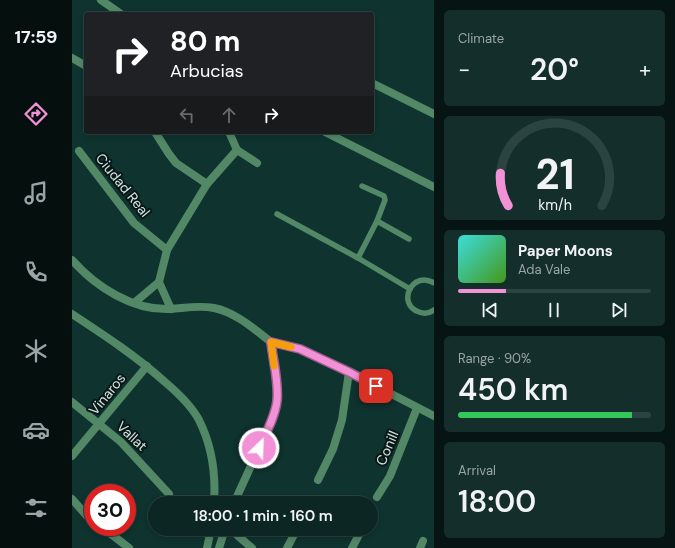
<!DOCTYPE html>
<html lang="en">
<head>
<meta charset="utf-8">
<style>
	:root { --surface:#0b2623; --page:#142e2b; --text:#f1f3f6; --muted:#9aa5a6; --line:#2b4341; --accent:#f391d6 }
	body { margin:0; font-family:"DM Sans",sans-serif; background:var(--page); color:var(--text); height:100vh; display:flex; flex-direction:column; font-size:15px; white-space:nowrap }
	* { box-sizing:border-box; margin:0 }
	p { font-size:13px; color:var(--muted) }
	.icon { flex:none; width:22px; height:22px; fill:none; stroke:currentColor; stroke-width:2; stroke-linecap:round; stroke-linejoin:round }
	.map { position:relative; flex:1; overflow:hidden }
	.panel { display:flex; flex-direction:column; gap:10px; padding:10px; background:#061513; width:241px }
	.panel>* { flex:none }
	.hud { position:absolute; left:12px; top:12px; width:290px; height:122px; border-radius:4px; box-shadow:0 2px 6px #0003,0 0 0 1px var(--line); background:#202124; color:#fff; overflow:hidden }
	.speed { position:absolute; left:12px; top:484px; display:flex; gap:8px; font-size:20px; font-weight:700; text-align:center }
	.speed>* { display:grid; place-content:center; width:52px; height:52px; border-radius:50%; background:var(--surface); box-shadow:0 2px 6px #0003,0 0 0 1px var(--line); line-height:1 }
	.speed .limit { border:6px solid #d22; background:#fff; color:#111 }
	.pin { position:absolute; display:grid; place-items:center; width:34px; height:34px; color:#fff; margin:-17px; border-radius:8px; box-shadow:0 2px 6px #0006 }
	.me { position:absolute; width:44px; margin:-22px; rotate:24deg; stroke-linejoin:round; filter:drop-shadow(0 0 3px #0008) }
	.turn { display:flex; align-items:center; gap:14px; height:84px; padding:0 20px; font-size:18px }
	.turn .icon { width:52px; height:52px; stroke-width:2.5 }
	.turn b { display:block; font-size:28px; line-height:34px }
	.lanes { display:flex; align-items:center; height:38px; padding:0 20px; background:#0003; justify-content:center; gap:20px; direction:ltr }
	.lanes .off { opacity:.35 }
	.big { font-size:30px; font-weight:600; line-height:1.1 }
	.panel .widget { flex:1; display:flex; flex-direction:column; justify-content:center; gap:6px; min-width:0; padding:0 14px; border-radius:6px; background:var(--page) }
	.panel .dial { align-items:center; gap:0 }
	.dial svg { height:104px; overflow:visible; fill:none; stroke:var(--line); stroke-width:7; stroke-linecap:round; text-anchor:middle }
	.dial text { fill:var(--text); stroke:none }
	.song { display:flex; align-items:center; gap:12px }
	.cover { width:48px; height:48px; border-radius:6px; background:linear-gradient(135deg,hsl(180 70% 55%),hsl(100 70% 35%)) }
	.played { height:4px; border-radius:2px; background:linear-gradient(90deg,var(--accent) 25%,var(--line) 25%) }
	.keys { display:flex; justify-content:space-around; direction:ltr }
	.heat { display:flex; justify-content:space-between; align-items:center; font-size:22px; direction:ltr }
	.charge { height:6px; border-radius:3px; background:linear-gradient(90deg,#34c759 90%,var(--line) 0) }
	.trip { position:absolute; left:76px; top:496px; width:230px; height:40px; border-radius:20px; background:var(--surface); box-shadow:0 2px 6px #0003,0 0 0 1px var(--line); font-weight:600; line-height:40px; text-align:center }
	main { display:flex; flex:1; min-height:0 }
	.tab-bar { display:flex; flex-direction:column; width:72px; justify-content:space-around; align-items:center; background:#040f0e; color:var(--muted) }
	.tab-bar .icon { width:28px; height:28px }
	.tab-bar .active { color:var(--accent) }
	.tab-bar b { font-size:18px; color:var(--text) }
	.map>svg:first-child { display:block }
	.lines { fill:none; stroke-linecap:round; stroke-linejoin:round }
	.service { stroke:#538866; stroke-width:5.5 }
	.minor { stroke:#538866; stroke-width:8 }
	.route-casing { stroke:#9e5e8b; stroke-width:10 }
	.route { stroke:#f391d6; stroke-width:7 }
	.slow { stroke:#f59e0b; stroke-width:7 }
	.labels { text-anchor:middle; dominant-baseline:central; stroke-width:4; stroke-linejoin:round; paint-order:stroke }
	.street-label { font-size:14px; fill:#d2e5e2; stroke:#091816 }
</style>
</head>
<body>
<main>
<nav class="tab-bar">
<b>17:59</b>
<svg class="icon active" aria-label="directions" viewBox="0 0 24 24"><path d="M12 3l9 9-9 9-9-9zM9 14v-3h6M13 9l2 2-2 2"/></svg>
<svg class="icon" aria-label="music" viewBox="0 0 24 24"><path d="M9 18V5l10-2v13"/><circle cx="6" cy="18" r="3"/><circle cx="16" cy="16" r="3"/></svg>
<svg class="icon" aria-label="phone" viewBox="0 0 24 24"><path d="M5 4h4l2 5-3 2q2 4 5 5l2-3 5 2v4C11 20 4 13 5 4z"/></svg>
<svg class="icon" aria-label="climate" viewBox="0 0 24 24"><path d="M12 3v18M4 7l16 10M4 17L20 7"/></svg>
<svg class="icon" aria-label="car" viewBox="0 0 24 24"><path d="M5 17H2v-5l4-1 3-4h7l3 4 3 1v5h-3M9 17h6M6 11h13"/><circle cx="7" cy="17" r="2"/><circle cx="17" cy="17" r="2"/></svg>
<svg class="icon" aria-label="filters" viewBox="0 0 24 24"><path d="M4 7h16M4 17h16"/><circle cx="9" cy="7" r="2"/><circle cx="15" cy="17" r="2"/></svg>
</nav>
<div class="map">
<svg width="362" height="548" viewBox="0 0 362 548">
	<rect width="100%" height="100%" fill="#0f332f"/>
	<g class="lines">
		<g class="service">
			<polyline points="205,214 286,258 338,289"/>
			<polyline points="305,221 337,239"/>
			<polyline points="286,258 305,221 313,200 312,196 290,186"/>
			<path d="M362 283C340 270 324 304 347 312 352 314 358 313 362 310"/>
		</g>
		<g class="minor">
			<polyline points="29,0 49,14"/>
			<polyline points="0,58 14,66"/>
			<polyline points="300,83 362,114"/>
			<polyline points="83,132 97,154 104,163 135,184"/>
			<polyline points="157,132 165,150 185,163"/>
			<polyline points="253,132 362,187"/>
			<polyline points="7,151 62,223 95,250"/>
			<path d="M0 260C24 287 61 311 99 309 113 308 127 305 142 308 163 312 182 329 199 342L205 384V402L200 420 162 503"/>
			<polyline points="87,282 99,309"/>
			<polyline points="62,303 87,282 95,250 135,184 165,150"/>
			<path d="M0 314C32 335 64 356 93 382 106 393 119 405 127 420 140 446 144 474 142 503"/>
			<polyline points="199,342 228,349 277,372 362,416"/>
			<polyline points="0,402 49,442 97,494"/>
			<polyline points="0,456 75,366"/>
			<polyline points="246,480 261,449 270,420 277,372"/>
			<polyline points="305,497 318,476 345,408"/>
			<polyline points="0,499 15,516 21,520"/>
			<polyline points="30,527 57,548"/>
			<polyline points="158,529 180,548"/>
			<polyline points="135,548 139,529"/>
			<polyline points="147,548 153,529"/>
			<polyline points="215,548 225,529"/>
			<polyline points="280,548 290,529"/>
			<polyline points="348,548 351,541"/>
		</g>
	</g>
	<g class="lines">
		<defs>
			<path id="route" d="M187 448C194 433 203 417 205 401 207 382 201 361 199 342L228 349 277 372 304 386"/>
		</defs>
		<use href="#route" class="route-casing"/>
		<use href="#route" class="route"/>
		<polyline class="slow" points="202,366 199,342 219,347"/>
	</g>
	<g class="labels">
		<g class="street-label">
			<text transform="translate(51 185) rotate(51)">Ciudad Real</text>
			<text transform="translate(35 394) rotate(-51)">Vinaros</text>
			<text transform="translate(60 436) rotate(43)">Vallat</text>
			<text transform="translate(315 448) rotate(-67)">Conill</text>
		</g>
	</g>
</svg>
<div class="speed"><div class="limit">30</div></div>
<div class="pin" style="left:304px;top:386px;background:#d93025"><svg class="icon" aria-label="arrive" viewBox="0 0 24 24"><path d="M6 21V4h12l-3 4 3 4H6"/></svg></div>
<svg class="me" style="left:187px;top:448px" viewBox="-20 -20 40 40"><circle r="17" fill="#f391d6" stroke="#fff" stroke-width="3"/><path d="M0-11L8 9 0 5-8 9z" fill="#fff"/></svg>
<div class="trip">18:00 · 1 min · 160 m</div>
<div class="hud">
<div class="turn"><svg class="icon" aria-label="right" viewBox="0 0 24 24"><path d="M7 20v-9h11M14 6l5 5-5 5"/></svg><div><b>80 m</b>Arbucias</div></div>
<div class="lanes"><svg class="icon off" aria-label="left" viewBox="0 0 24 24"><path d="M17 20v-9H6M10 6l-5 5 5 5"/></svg><svg class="icon off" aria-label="ahead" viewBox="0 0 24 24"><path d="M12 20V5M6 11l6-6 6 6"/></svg><svg class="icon" aria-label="right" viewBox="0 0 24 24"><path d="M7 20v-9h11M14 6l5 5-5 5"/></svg></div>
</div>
</div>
<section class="panel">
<div class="widget"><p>Climate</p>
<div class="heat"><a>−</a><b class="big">20°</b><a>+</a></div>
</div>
<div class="widget dial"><svg viewBox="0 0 100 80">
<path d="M14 69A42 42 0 1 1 86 69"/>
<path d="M14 69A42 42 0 0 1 8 44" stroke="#f391d6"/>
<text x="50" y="56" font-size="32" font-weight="700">21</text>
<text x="50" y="72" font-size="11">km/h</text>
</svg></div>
<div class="widget">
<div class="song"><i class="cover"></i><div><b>Paper Moons</b><p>Ada Vale</p></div></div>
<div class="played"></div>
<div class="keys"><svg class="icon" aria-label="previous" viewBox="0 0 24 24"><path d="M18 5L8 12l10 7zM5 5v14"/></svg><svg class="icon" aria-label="pause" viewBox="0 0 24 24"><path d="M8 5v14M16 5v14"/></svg><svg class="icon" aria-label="next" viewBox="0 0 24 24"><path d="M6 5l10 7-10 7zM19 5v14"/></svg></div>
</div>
<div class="widget"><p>Range · 90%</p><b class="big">450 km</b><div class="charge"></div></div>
<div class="widget"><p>Arrival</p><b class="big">18:00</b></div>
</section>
</main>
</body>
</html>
